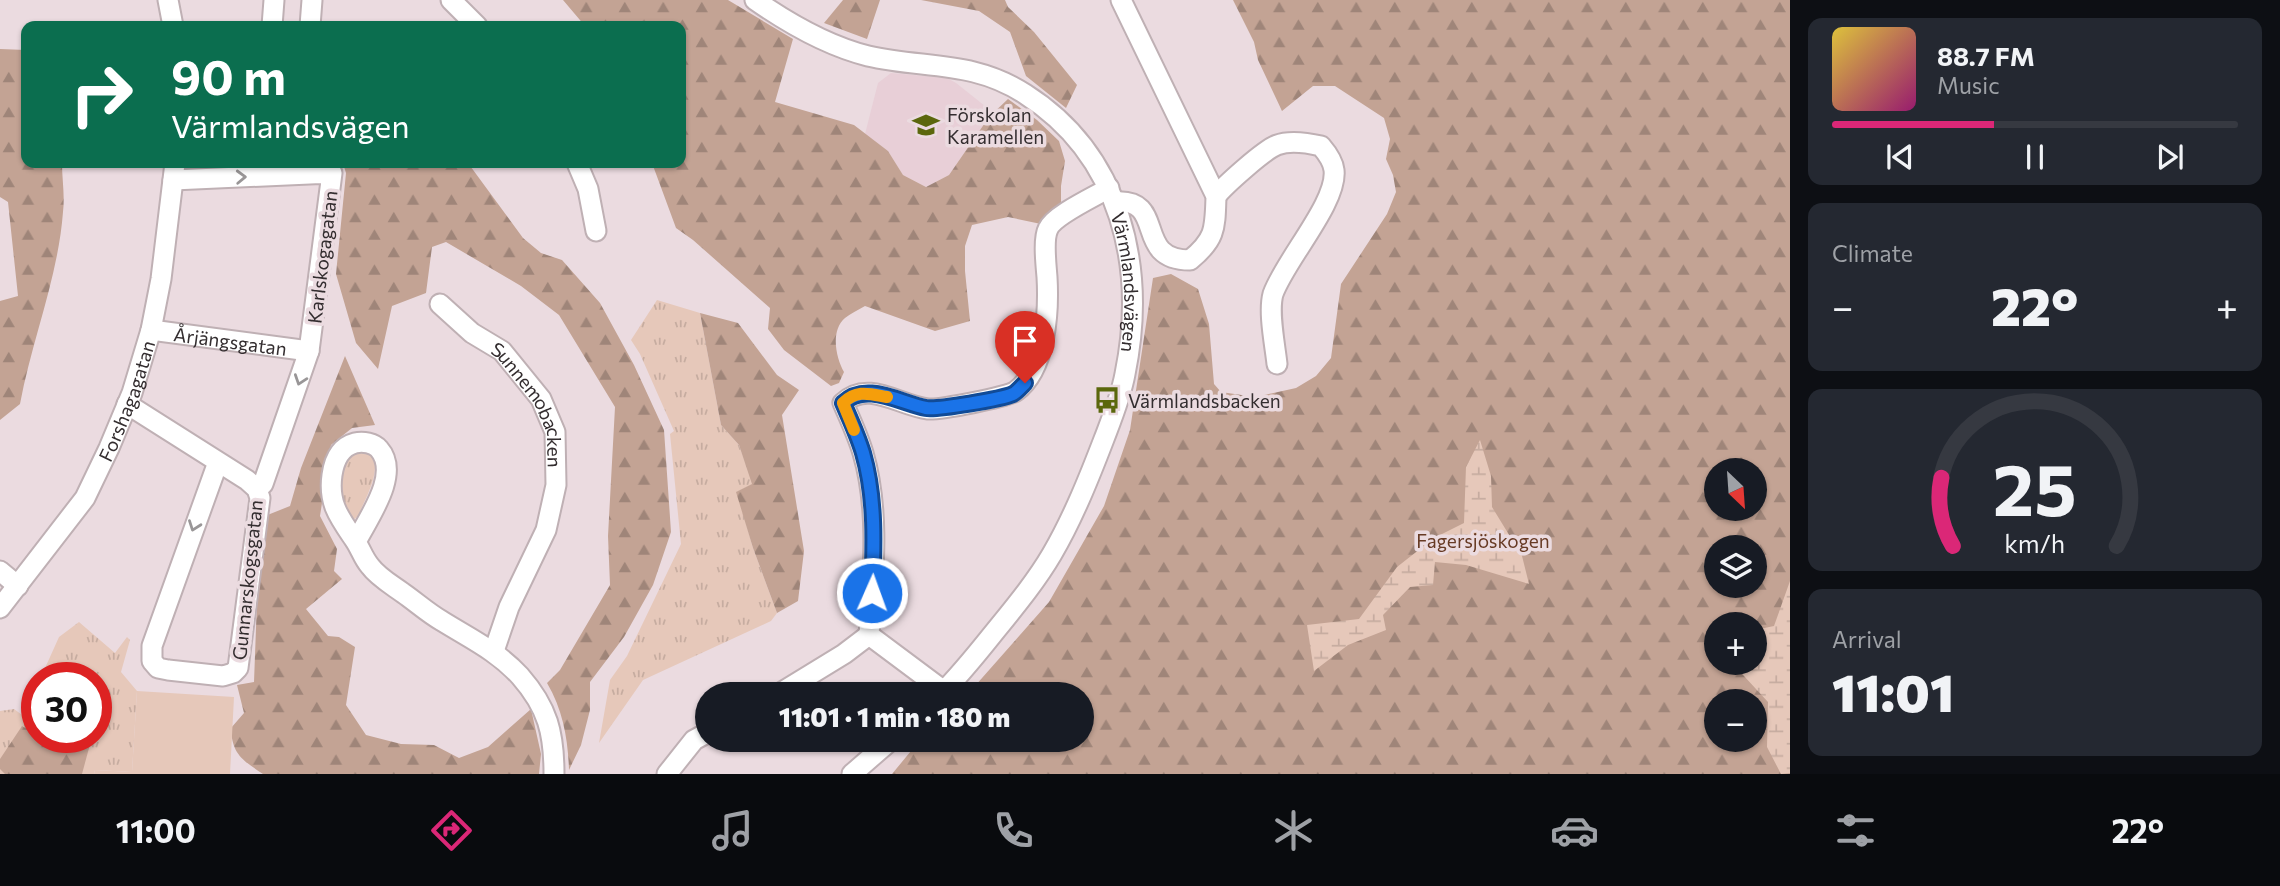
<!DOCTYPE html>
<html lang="en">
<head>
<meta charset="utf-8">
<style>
	:root { --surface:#171b24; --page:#242831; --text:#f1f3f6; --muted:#9ea1a6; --line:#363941; --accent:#db2777 }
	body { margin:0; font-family:Commissioner,sans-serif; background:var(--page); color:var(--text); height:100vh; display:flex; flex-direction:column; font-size:26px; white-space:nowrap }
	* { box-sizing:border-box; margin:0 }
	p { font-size:23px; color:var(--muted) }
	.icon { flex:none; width:38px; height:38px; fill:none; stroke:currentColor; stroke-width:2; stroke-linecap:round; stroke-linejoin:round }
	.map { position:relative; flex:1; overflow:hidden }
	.details { display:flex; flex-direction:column; gap:18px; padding:18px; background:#0d0f14; width:490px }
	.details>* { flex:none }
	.banner { position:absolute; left:21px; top:21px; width:665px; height:147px; border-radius:14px; box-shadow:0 2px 5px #0004; background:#0b6e4f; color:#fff; overflow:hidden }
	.needle { width:46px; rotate:155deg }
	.buttons { position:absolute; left:1704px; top:458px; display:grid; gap:14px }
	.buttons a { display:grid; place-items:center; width:63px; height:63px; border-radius:50%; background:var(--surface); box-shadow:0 2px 5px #0004; font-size:35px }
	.speed { position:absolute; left:21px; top:662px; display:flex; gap:14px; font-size:35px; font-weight:700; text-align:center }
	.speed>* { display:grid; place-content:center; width:91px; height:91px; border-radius:50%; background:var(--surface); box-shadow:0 2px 5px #0004; line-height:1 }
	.speed .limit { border:10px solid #d22; background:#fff; color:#111 }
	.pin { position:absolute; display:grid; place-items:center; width:60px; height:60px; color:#fff; margin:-72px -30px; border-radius:50% 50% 50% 0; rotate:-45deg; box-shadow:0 0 7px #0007 }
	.pin .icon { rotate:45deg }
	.me { position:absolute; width:77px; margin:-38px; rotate:2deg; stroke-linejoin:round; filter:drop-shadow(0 0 5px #0008) }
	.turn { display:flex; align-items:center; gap:24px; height:147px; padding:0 35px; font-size:32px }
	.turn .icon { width:91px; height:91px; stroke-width:2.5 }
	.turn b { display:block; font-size:49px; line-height:60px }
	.big { font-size:52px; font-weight:800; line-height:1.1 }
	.details .tile { flex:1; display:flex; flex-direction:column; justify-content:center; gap:10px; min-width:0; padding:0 24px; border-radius:14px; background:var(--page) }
	.details .dial { align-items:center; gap:0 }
	.dial svg { height:182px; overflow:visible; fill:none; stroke:var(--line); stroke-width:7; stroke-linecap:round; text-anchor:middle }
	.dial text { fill:var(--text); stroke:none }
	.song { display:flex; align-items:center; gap:21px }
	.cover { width:84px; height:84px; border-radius:10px; background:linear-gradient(135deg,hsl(50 70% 55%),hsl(320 70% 35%)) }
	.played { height:7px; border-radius:4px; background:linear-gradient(90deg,var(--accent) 40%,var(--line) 40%) }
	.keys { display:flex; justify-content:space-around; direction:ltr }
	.heat { display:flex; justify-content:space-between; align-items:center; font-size:38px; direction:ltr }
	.trip { position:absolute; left:695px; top:682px; width:399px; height:70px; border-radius:35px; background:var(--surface); box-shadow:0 2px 5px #0004; font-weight:800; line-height:70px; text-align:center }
	.tab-bar { display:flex; height:112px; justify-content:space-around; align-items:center; background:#090b0e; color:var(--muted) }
	.tab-bar .icon { width:49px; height:49px }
	.tab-bar .selected { color:var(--accent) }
	.tab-bar b { font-size:32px; color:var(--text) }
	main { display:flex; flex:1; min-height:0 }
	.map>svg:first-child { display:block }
	.built { fill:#e8cfd7 }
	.grass { fill:url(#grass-tufts) }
	.forest { fill:url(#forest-firs); fill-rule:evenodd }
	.wetland { fill:url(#wetland-marsh) }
	.garden { fill:#e6c8ba }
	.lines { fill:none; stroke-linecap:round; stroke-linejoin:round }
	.minor-casing { stroke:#bfb0b4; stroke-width:23 }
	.minor { stroke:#fff; stroke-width:19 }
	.oneway { stroke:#999697 }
	.route-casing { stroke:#114b97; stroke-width:18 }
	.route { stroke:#1a73e8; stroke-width:12 }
	.slow { stroke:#f59e0b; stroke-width:12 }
	.labels { text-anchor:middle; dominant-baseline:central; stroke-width:7; stroke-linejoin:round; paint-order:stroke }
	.poi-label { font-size:19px; fill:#332d2f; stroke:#ebdbe0; text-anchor:start }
	.street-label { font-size:19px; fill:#332d2f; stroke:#ebdbe0 }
	.park-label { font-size:19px; fill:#673a24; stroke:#ebdbe0 }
</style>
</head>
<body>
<main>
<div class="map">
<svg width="1790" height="774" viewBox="0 0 1790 774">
	<defs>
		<pattern id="grass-tufts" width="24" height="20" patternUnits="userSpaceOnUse" patternTransform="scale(1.75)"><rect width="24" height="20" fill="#e6c8ba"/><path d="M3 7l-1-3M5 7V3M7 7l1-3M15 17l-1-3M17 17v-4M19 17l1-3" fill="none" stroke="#c6aca0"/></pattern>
		<pattern id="forest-firs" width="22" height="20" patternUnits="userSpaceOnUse" patternTransform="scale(1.75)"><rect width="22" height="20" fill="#c3a394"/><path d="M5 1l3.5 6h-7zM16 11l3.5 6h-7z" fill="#9f8579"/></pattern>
		<pattern id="wetland-marsh" width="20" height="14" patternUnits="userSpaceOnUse" patternTransform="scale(1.75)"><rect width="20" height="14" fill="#e6c8ba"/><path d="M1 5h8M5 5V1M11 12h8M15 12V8" fill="none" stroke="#c6aca0"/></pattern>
	</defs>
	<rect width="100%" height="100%" fill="#ebdbe0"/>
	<polygon class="built" points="891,73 947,78 956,83 990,110 989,117 949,175 926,187 903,175 888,151 865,134 878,83"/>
	<g class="grass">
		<polygon points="657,300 700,313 721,425 739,445 753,484 737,492 753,548 777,613 771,621 643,680 599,743 610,680 627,656 681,544 670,434 674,431 640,354 631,340"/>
		<path d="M354 451 370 452C384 468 365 499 358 516L352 521C342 510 333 485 340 469 344 462 350 456 354 451Z"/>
		<polygon points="79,622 115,653 127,637 130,640 121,672 137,691 132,772 95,770 94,774 0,774 0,711 14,709 37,726 37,737 96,737 96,677 41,677 59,637"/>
	</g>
	<g class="forest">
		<path d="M563 0H728L793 39 775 102 854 125 888 151 903 175 926 187 949 175 989 117 1008 99 1037 120 1059 141 1065 161 1061 186V209L1041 224 1008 217 972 225 965 246V271L970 321 935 331 865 306C858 310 850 314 845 318 830 331 836 358 844 372L839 383 831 386 784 350 768 329 770 308 693 240 676 228 652 163H681V26H585Z"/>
		<polygon points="843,0 880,0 867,39 824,23"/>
		<polygon points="921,0 1005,0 1008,7 1034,32 1077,85 1066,108 1026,76 1010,32 979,11"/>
		<path d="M1233 0H1790V774H892L920 740H1082V695H967L1049 602 1104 506 1130 430 1153 278 1171 274 1198 289 1209 324 1214 384 1221 392 1255 397 1296 388 1316 376 1331 358 1341 284 1387 214 1396 192 1393 175 1386 159 1390 139 1384 118 1335 86H1313L1282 111 1258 60 1254 42ZM1717 471H1755V509H1717ZM1717 548H1755V586H1717ZM1717 625H1755V663H1717ZM1717 702H1755V740H1717Z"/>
		<path d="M0 49 26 50V163H62C62 179 65 196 63 212 58 278 32 339 20 404L0 420V301L18 296 8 202 0 197Z"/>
		<path d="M343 163H468L523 238 541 253 562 260 600 303 634 365 664 430 671 532 653 585 624 637 590 682V710L581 745 569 770C568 739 563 710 547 683L560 670 610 585 608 536 615 407 559 315 521 286 446 242 432 247 426 293 392 306 378 369 356 343 336 274 346 173Z"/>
		<polygon points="700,313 738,323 777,375 799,390 782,415 804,551 798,601 777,613 753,548 736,492 752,484 739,445 721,425"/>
		<path d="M345 356 375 425 352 428 331 445 320 516 337 549 334 571 342 579 306 609 328 636 339 637 355 647 346 705 366 735 401 744 434 745 459 758 488 747 531 709 541 754 539 774H263C242 760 232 754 231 728L244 713 237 685 254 682 257 601 265 516 290 506 301 468Z"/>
		<polygon points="22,726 50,743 57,737 92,737 82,774 5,774 0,769 0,759"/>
	</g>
	<g class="wetland">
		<polygon points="1480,440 1491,476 1492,507 1522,556 1529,584 1466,565 1435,562 1433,585 1410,587 1383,615 1386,630 1348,645 1314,671 1307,625 1359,619 1397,567 1434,538 1464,523 1466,467"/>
		<polygon points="1790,581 1790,773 1781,774 1767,747 1768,702 1732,663 1755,663 1755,630 1774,626"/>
	</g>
	<polygon class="garden" points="137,691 234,697 230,774 94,774 95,770 132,772"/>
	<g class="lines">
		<defs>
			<g id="minor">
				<polyline points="168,0 173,26"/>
				<polyline points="451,0 477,26"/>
				<path id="s1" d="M755 0C788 23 828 46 868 56 924 69 973 60 1025 94 1121 155 1147 267 1125 374 1121 396 1112 418 1104 439 1089 478 1073 518 1052 554 1035 583 1013 609 992 635 976 655 959 676 940 695"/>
				<polyline points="272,26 274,0"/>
				<polyline points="310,26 312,0"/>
				<polyline points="577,163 588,189 596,231"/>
				<polyline points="173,180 332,173 309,351 263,484 257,489"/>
				<path d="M1216 196C1225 185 1264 150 1277 145 1290 140 1308 143 1321 146 1327 153 1333 161 1334 170 1338 202 1285 260 1273 294 1268 312 1275 345 1277 364"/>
				<path d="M1115 202C1168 198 1132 260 1190 260 1216 239 1215 228 1216 196L1121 0"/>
				<path id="s2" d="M440 304 472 333 502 351 541 399 555 432 556 485 546 530 509 607 494 651"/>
				<path id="s3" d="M151 330 309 351"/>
				<polyline points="127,404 247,480 257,489 260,498 238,668 233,673 223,676 168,670 158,668 152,661 152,646 218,462"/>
				<path d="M356 542C368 518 401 474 379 449 374 443 363 441 355 443 340 447 334 461 332 475 328 503 339 517 354 539 360 547 363 558 370 566 378 577 392 585 403 593 416 602 428 613 442 621 471 639 497 651 520 676 548 708 554 733 554 774"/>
				<polyline points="0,571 18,586"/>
				<path id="s4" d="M0 608 85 498 109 448 132 393 151 330 161 279 175 163"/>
				<path d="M944 691 869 635C873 575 880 511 863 453 858 436 850 419 843 403 868 379 900 406 928 409 939 410 1009 397 1016 391 1046 369 1049 311 1047 277 1046 265 1043 239 1048 229 1054 215 1096 196 1109 188"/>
				<polyline points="777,695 844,654 869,635"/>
				<polyline points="667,774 694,740 707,733"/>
				<polyline points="852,774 891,740"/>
			</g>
		</defs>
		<use href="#minor" class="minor-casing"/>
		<use href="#minor" class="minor"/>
	</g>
	<defs><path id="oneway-chevron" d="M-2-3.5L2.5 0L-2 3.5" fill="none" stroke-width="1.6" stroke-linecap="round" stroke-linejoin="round" transform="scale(1.75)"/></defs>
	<g class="oneway">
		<use href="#oneway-chevron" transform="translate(241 177) rotate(-2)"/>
		<use href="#oneway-chevron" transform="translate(300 380) rotate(109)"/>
		<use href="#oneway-chevron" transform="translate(194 526) rotate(110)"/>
	</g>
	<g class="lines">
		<defs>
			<path id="route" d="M872 593C874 547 876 498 863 453 858 436 850 419 843 403 866 381 900 403 926 408 937 410 1002 399 1013 394 1017 392 1022 386 1025 383"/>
		</defs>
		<use href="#route" class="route-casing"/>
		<use href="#route" class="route"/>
		<path class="slow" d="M854 430 843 403C857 389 870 394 887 397"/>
	</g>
	<defs>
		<symbol id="school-bare" viewBox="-9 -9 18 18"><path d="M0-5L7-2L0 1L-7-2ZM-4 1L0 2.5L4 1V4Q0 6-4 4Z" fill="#5b670c" stroke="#ebdbe0" stroke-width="2.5" paint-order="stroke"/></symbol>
		<symbol id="bus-bare" viewBox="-9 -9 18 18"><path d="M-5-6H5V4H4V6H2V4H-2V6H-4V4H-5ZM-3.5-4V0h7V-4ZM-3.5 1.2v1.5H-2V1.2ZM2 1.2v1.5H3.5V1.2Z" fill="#5b670c" stroke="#ebdbe0" stroke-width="2.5" paint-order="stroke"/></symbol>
	</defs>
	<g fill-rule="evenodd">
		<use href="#school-bare" x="907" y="106" width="38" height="38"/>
		<use href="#bus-bare" x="1088" y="381" width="38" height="38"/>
	</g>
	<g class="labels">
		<g class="poi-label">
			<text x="947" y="114">Förskolan<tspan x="947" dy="22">Karamellen</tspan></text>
			<text x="1128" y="400">Värmlandsbacken</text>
		</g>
		<g class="street-label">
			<text transform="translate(322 257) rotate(-83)">Karlskogagatan</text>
			<text stroke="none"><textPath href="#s1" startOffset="514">Värmlandsvägen</textPath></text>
			<text stroke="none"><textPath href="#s3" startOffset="80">Årjängsgatan</textPath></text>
			<text stroke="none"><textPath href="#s4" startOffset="245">Forshagagatan</textPath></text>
			<text stroke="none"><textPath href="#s2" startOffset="140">Sunnemobacken</textPath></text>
			<text transform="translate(247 580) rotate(-84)">Gunnarskogsgatan</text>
		</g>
		<g class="park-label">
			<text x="1483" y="540">Fagersjöskogen</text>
		</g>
	</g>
</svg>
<div class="buttons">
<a><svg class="needle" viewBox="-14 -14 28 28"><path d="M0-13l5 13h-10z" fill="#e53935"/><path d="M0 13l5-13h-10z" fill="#9ea1a6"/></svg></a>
<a><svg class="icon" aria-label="layers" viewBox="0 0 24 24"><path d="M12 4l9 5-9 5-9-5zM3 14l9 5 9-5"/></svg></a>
<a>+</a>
<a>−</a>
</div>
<div class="speed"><div class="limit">30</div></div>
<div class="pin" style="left:1025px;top:383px;background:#d93025"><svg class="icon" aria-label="arrive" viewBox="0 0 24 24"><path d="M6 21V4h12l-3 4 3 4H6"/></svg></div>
<svg class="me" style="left:872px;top:593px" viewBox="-20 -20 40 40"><circle r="17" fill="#1a73e8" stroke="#fff" stroke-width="3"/><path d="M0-11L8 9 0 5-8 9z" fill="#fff"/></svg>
<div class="trip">11:01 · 1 min · 180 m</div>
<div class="banner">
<div class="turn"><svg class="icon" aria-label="right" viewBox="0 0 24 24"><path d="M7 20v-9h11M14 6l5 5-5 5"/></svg><div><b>90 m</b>Värmlandsvägen</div></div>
</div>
</div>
<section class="details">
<div class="tile">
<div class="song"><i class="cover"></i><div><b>88.7 FM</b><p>Music</p></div></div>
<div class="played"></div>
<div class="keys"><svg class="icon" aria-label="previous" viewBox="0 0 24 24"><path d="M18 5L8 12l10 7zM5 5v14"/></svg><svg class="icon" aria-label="pause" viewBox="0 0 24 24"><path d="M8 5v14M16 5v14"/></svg><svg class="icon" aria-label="next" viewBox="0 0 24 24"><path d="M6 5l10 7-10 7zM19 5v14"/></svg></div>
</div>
<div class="tile"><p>Climate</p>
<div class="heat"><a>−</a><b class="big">22°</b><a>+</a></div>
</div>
<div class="tile dial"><svg viewBox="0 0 100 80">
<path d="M14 69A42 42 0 1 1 86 69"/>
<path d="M14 69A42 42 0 0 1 9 39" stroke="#db2777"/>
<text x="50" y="56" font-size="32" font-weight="700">25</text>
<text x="50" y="72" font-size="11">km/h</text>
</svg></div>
<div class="tile"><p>Arrival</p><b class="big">11:01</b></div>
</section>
</main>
<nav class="tab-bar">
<b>11:00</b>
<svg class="icon selected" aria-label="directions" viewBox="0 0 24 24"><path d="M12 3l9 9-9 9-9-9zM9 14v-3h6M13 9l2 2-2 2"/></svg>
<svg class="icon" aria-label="music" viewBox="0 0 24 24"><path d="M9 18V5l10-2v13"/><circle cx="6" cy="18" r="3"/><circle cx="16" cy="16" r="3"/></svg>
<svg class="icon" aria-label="phone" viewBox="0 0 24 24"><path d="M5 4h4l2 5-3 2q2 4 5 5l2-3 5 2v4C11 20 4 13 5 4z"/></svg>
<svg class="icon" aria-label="climate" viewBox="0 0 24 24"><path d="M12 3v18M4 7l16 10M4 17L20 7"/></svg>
<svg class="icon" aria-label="car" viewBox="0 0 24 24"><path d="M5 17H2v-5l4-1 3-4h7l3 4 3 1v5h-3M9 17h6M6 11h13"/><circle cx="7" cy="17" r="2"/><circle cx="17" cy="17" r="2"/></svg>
<svg class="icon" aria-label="filters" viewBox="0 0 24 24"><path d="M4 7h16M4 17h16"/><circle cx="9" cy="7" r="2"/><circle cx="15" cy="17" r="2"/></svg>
<b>22°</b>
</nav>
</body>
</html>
